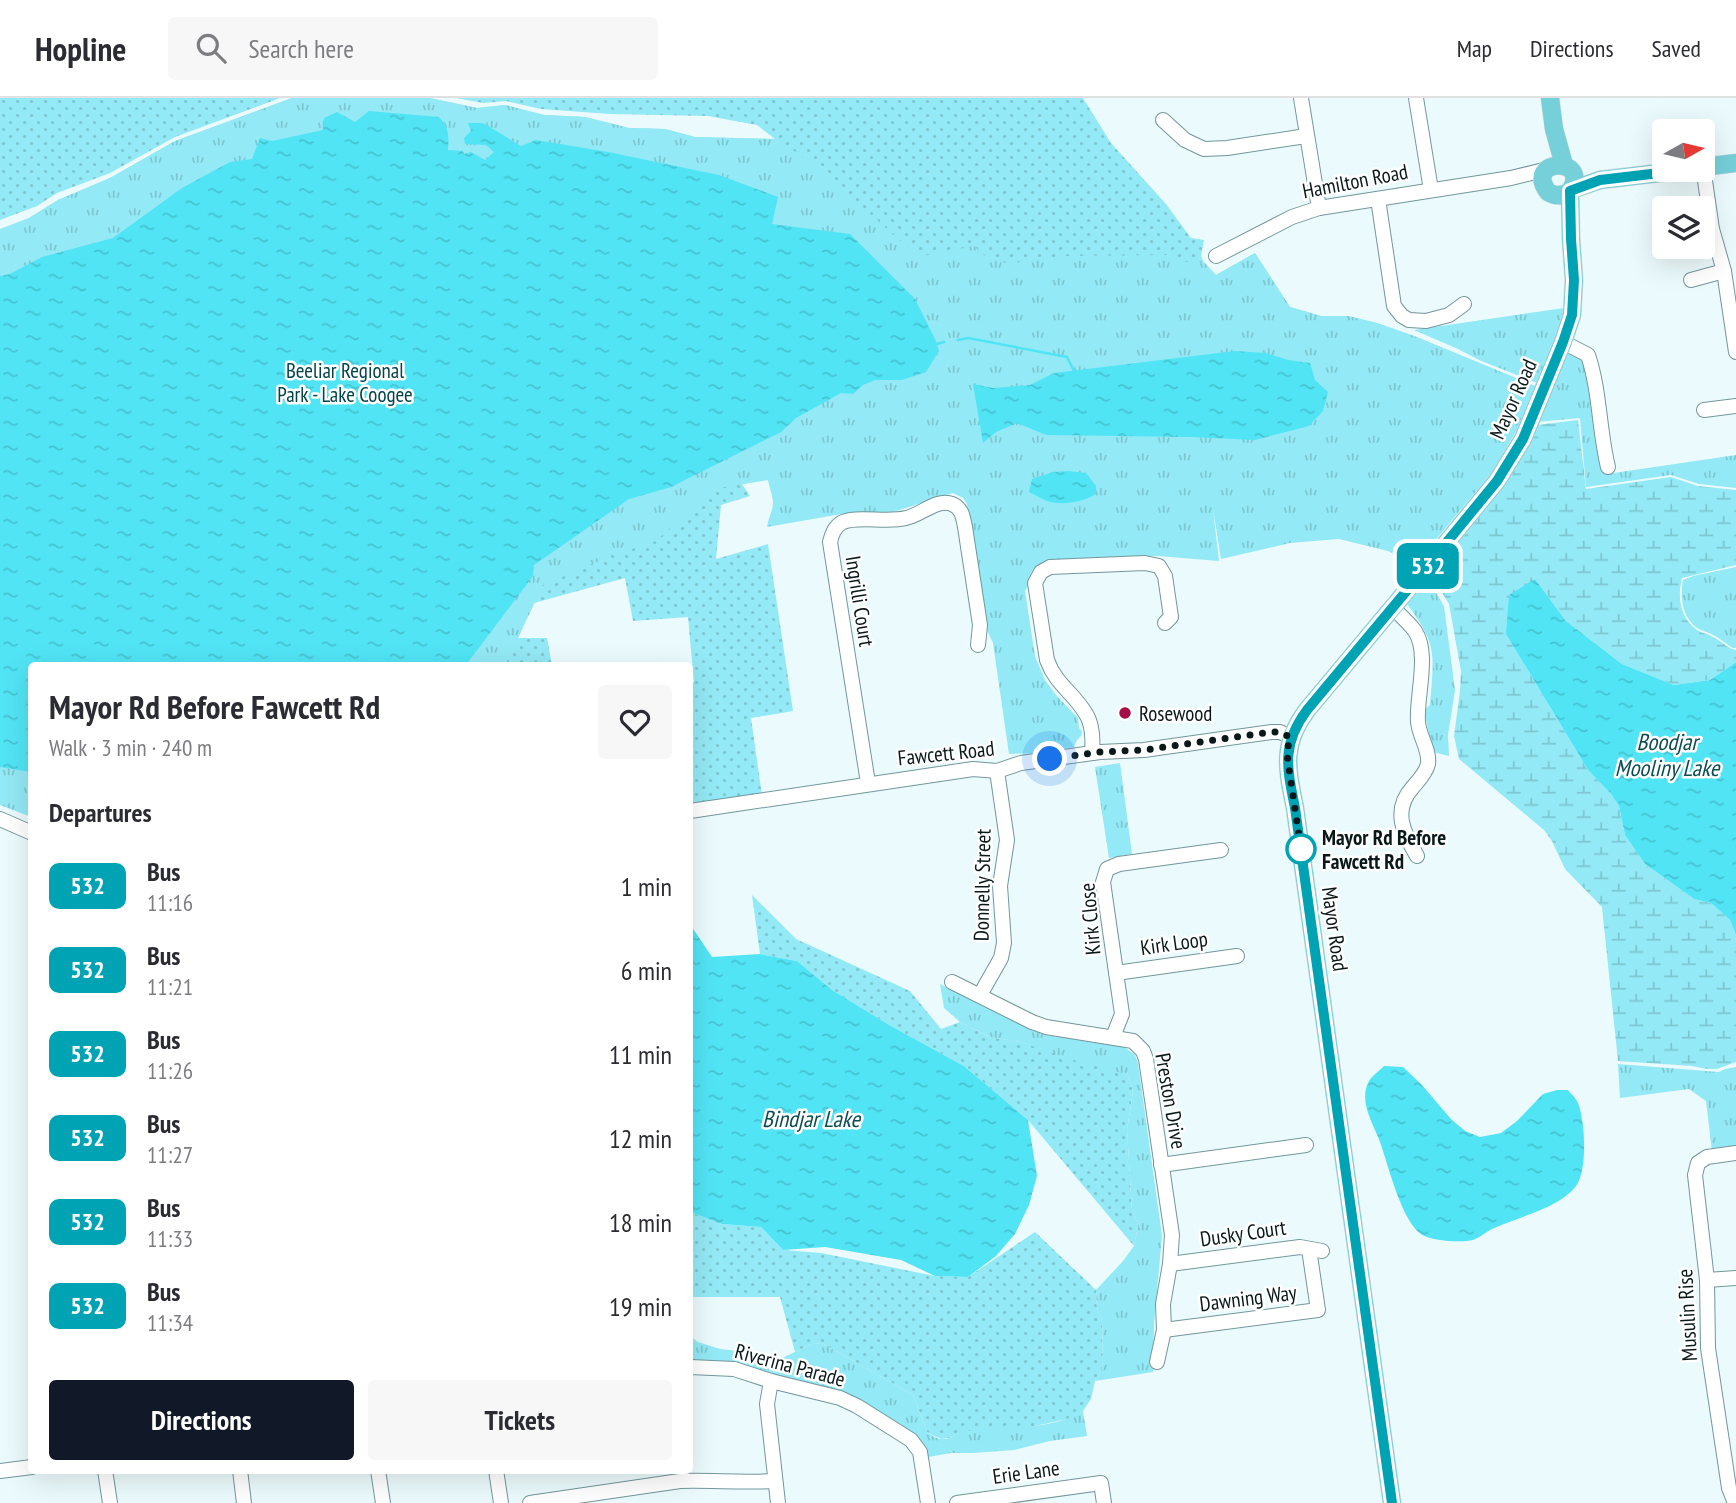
<!DOCTYPE html>
<html lang="en">
<head>
<meta charset="utf-8">
<style>
	:root { --surface:#fff; --page:#f7f7f7; --text:#2b2b33; --muted:#7c7c81; --line:#e1e1e2; --accent:#111827 }
	body { margin:0; font-family:"PT Sans Narrow",sans-serif; background:var(--page); color:var(--text); height:100vh; display:flex; flex-direction:column; font-size:26px; white-space:nowrap }
	* { box-sizing:border-box; margin:0 }
	p { font-size:23px; color:var(--muted) }
	.icon { flex:none; width:38px; height:38px; fill:none; stroke:currentColor; stroke-width:2; stroke-linecap:round; stroke-linejoin:round }
	.map { position:relative; flex:1; overflow:hidden }
	.details { position:absolute; left:28px; top:564px; width:665px; height:812px; display:flex; flex-direction:column; background:var(--surface); border-radius:7px; box-shadow:0 7px 28px #0002 }
	.details>* { flex:none }
	.badge { padding:0 14px; border-radius:10px; font-size:24px; line-height:46px }
	.needle { width:46px; rotate:82deg }
	.tools { position:absolute; left:1652px; top:21px; display:grid; gap:14px }
	.tools a { display:grid; place-items:center; width:63px; height:63px; border-radius:7px; background:var(--surface); box-shadow:0 7px 28px #0002; font-size:35px }
	.you { position:absolute; width:35px; height:35px; margin:-18px; border:5px solid #fff; border-radius:50%; background:#1a73e8; box-shadow:0 0 0 10px #1a73e833 }
	.map>.badge { position:absolute; translate:-50% -50%; box-shadow:0 0 0 4px #fff }
	h2 { padding:0 21px; font-size:26px; line-height:63px }
	.round { display:grid; place-items:center; flex:none; width:74px; height:74px; border-radius:7px; background:var(--page) }
	.headline { display:flex; align-items:center; justify-content:space-between; height:119px; padding:0 21px }
	h1 { font-size:33px; font-weight:600; line-height:52px }
	.primary-button { display:flex; gap:14px; margin-top:auto; padding:14px 21px }
	.primary-button a { flex:1; height:80px; border-radius:7px; background:var(--accent); color:#fff; font-size:28px; font-weight:600; line-height:80px; text-align:center }
	.primary-button a+a { background:var(--page); color:var(--text) }
	ul { padding:0; list-style:none }
	li { display:flex; align-items:center; gap:21px; height:84px; padding:0 21px }
	li div { flex:1 }
	li b { display:block; font-size:26px }
	li em { font-style:normal }
	li .badge { min-width:77px; font-weight:700; text-align:center }
	header { display:flex; align-items:center; gap:42px; box-sizing:border-box; height:98px; padding:0 35px; background:var(--surface); border-bottom:2px solid var(--line) }
	header strong { font-size:33px }
	nav { display:flex; gap:38px; margin-inline-start:auto; font-size:24px }
	.search { width:490px; height:63px; background:var(--page); display:flex; align-items:center; gap:18px; box-sizing:border-box; padding:0 24px; border-radius:7px; color:var(--muted); font-size:26px }
	.map>svg:first-child { display:block }
	.grass { fill:url(#grass-dots) }
	.wetland { fill:url(#wetland-marsh) }
	.park { fill:url(#park-tufts) }
	.water { fill:url(#water-ripples) }
	.lines { fill:none; stroke-linecap:round; stroke-linejoin:round }
	.stream { stroke:#51e4f5; stroke-width:2.5 }
	.minor-casing { stroke:#73979c; stroke-width:16 }
	.major-casing { stroke:#d3d5d6; stroke-width:19 }
	.minor { stroke:#fff; stroke-width:14 }
	.major { stroke:#76d0d9; stroke-width:18 }
	.line-casing { stroke:#fff; stroke-width:16 }
	.line { stroke:#00a3b4; stroke-width:10 }
	.walk { stroke:#0a181a; stroke-width:7; stroke-dasharray:0 12.6 }
	.poi-dot { fill:#a40d46; stroke:#fff; stroke-width:2.5 }
	.stop-dot { fill:#fff; stroke:#00a3b4; stroke-width:3.5 }
	.labels { text-anchor:middle; dominant-baseline:central; stroke-width:5; stroke-linejoin:round; paint-order:stroke }
	.street-label { font-size:21px; fill:#0a181a; stroke:#fff }
	.park-label { font-size:21px; fill:#00454c; stroke:#fff }
	.poi-label { font-size:21px; fill:#0a181a; stroke:#fff; text-anchor:start }
	.stop-label { font-size:21px; font-weight:bold; fill:#0a181a; stroke:#fff; text-anchor:start }
	.water-label { font-size:23px; font-style:italic; fill:#0c4d54; stroke:#fff }
</style>
</head>
<body>
<header>
<strong>Hopline</strong>
<div class="search"><svg class="icon" aria-label="search" viewBox="0 0 24 24"><circle cx="10" cy="10" r="6"/><path d="M15 15l6 6"/></svg>Search here</div>
<nav><a>Map</a><a>Directions</a><a>Saved</a></nav>
</header>
<div class="map">
<svg width="1736" height="1405" viewBox="0 0 1736 1405">
	<defs>
		<pattern id="grass-dots" width="8" height="8" patternUnits="userSpaceOnUse" patternTransform="scale(1.75)"><rect width="8" height="8" fill="#93e9f5"/><path d="M2 2h.1M6 6h.1" fill="none" stroke="#7dc7d1" stroke-width="1.8" stroke-linecap="round"/></pattern>
		<pattern id="wetland-marsh" width="20" height="14" patternUnits="userSpaceOnUse" patternTransform="scale(1.75)"><rect width="20" height="14" fill="#93e9f5"/><path d="M1 5h8M5 5V1M11 12h8M15 12V8" fill="none" stroke="#7dc7d1"/></pattern>
		<pattern id="park-tufts" width="24" height="20" patternUnits="userSpaceOnUse" patternTransform="scale(1.75)"><rect width="24" height="20" fill="#93e9f5"/><path d="M3 7l-1-3M5 7V3M7 7l1-3M15 17l-1-3M17 17v-4M19 17l1-3" fill="none" stroke="#7dc7d1"/></pattern>
		<pattern id="water-ripples" width="26" height="14" patternUnits="userSpaceOnUse" patternTransform="scale(1.75)"><rect width="26" height="14" fill="#51e4f5"/><path d="M2 4q2-2 4 0t4 0M15 11q2-2 4 0t4 0" fill="none" stroke="#45c3d1"/></pattern>
	</defs>
	<rect width="100%" height="100%" fill="#ebfafc"/>
	<g class="grass">
		<path d="M0,0H280L175,39L110,75L57,95L37,108L0,122Z"/>
		<path d="M292,0H430L477,10L505,7L544,17L585,19L629,30L665,31L695,39L775,41L757,27L708,18L610,16L541,11L506,3L483,5L456,0H1083L1111,45L1166,106L1191,140L1204,142L1201,158L1208,174L1216,177L1255,155L1290,209L1321,218H1348L1377,225L1414,238L1535,288L1516,333L1436,348L919,159L199,57L0,131L29,120L58,102L110,80L175,43Z"/>
		<path d="M769,382L742,386L750,398L721,407L716,461L768,446L793,613L751,620L762,697L690,707V585L694,584L688,519L633,523L625,480L534,505L518,540H547L552,567H466L533,478L629,401Z"/>
		<path d="M752,797L796,841L910,893L941,931L960,924L989,939L1021,944L1128,977L1133,993L1127,1032L1132,1112L1138,1128L1134,1148L1028,1022L964,968L891,928L832,892L797,863L760,856Z"/>
		<path d="M690,1114L722,1126L761,1129L783,1152L821,1155L935,1178L968,1179L1035,1134L1096,1192L1097,1210L1102,1223L1103,1268L1095,1283L1091,1301L1083,1313L1072,1320L1025,1330L960,1336L954,1339L942,1341L934,1338L927,1334L913,1297L822,1245L812,1246L795,1254L780,1199H690Z"/>
	</g>
	<path class="wetland" d="M1578,322L1586,391L1671,379L1698,388L1736,392V467L1682,480C1677,500 1680,520 1697,532C1702,535 1708,536 1713,539C1720,542 1725,548 1732,551L1736,552V564L1710,582L1674,587L1622,566L1566,523L1535,481L1506,536L1588,672L1611,696L1619,708L1625,737L1645,766L1694,801L1711,805L1730,822L1736,837V964L1717,971H1707L1692,968L1618,963L1602,809L1565,771L1552,743L1544,732L1459,661L1454,638L1460,593L1461,573L1449,506L1431,476C1470,429 1515,384 1537,327Z"/>
	<g class="park">
		<path d="M292,0H429L477,10L505,7L544,17L585,19L629,30L665,31L695,39L777,41L823,73L918,159L974,148C979,152 985,159 992,162C1006,168 1044,162 1059,158L1169,157L1186,164H1204L1216,177L1255,155L1290,209L1321,218H1348L1377,225L1414,238L1535,288L1516,333L1494,372L1433,445L1424,450L1413,467L1388,453L1339,441L1290,445L1221,461L1213,411L1219,463L1158,458L1111,459L1043,464C1024,474 1034,481 1025,493L1035,558L1045,582L1056,597L1078,620L1079,630L1082,633L1081,638L1077,642L1074,649L1032,655L1009,656L993,545L986,530L967,406L963,400L953,395L893,414L847,415L767,429C768,420 773,413 773,405C773,397 769,389 768,382L718,390L654,444L615,456L543,487L505,567H32L31,719L0,707V131L29,120L58,102L110,80L175,43Z"/>
		<path d="M1564,210L1561,225L1537,285L1479,262L1458,251L1414,232Z"/>
		<path d="M1568,253L1587,262L1599,350L1607,376L1736,357V390L1699,386L1671,377L1586,389L1580,320L1537,324Z"/>
		<path d="M1736,469V550H1733C1726,546 1720,540 1713,537C1708,534 1702,533 1697,530C1682,518 1680,500 1683,482L1693,478Z"/>
		<path d="M1426,481L1429,483L1444,508L1455,592L1448,637L1449,658L1433,654L1424,612L1430,607C1434,558 1438,547 1407,506Z"/>
		<path d="M1120,665L1132,756L1109,760L1095,669Z"/>
		<path d="M940,886L1029,931L1045,937L1122,947L1135,957L1138,965L1162,1138L1154,1226L1153,1274L1095,1283L1103,1268L1102,1223L1097,1210L1096,1192L1123,1163L1134,1148L1138,1128L1132,1112L1127,1032L1133,993L1128,977L1070,961L1021,944L989,939L960,924L944,910Z"/>
		<path d="M1618,966L1719,974L1725,971L1736,969V1049L1712,1053L1706,1003L1689,991L1620,1000Z"/>
		<path d="M690,1238L698,1244L720,1251L746,1254L764,1259L782,1260L812,1246L822,1245L913,1297L927,1334C931,1337 936,1341 942,1341C952,1342 958,1335 967,1333C1005,1327 1049,1334 1083,1313L1087,1338L1050,1343L1014,1352L973,1355H951L928,1359C924,1347 922,1341 910,1335L855,1301L690,1265Z"/>
	</g>
	<g class="water">
		<path d="M369,13L439,19C449,29 449,38 448,52L463,53L464,56L471,54L485,62L494,54L486,47L465,46L464,40L471,33L468,25H483L521,48L536,42L608,54L719,77L778,99L772,126L850,136L915,201L936,243L939,253L926,274L902,282H875L863,287L853,296L841,295L796,320L781,334L671,389L629,401L534,467L533,478L466,567H32L31,674L0,669V178L10,176L42,159L113,140L182,90L230,64L252,61L260,40L272,43L323,32L324,20L337,14L355,24Z"/>
		<path d="M1235,253L1266,255L1288,262L1310,265L1315,282L1328,294L1323,313L1309,328L1255,342L1191,339L1046,337L1017,325L996,334L983,345L973,286L993,290L1030,287L1054,275Z"/>
		<path d="M1068,373L1086,375L1096,388V396C1084,404 1064,407 1050,404C1043,402 1036,397 1029,394L1032,381L1053,374Z"/>
		<path d="M1535,481L1566,523L1622,566L1674,587L1710,582L1736,564V837L1730,822L1711,805L1694,801L1645,766L1625,737L1619,708L1611,696L1588,672L1506,536L1509,497Z"/>
		<path d="M690,826L712,859L760,856L797,863L832,892L891,928L964,968L1028,1022L1037,1078L1029,1107L1015,1136L996,1158L968,1179L935,1178L901,1162L825,1149L783,1152L761,1129L722,1126L690,1114Z"/>
		<path d="M1384,968L1403,969L1421,986L1451,1021L1465,1033L1480,1039L1501,1035L1517,1023L1543,996L1557,992H1568C1571,996 1576,1000 1578,1005C1585,1022 1588,1072 1576,1088C1560,1110 1517,1119 1492,1131C1486,1134 1479,1140 1473,1142C1461,1145 1430,1143 1421,1136C1401,1122 1388,1066 1380,1044C1373,1025 1358,1003 1369,983C1372,978 1379,973 1384,968Z"/>
	</g>
	<g class="lines">
		<g class="stream">
			<path d="M958,242L968,240L1067,259L1074,273"/>
			<path d="M937,246L944,244"/>
		</g>
		<g class="minor-casing">
			<g id="minor">
				<path d="M1301,0L1319,110"/>
				<path d="M1416,0L1431,92"/>
				<path d="M1163,22L1185,42L1204,51L1227,50L1306,38"/>
				<path d="M1703,69L1712,131L1724,173L1736,254"/>
				<path d="M1378,101L1394,208L1402,218L1409,222L1426,223L1449,217L1464,206"/>
				<path d="M1216,158L1292,119L1319,110L1511,80L1548,71"/>
				<path d="M1691,182L1724,173"/>
				<path d="M1563,244L1588,257C1600,293 1599,332 1608,369"/>
				<path d="M1704,312L1736,308"/>
				<path d="M1393,510C1400,517 1409,525 1415,533C1430,556 1416,598 1418,624C1419,638 1430,652 1428,666C1426,675 1418,683 1413,689C1392,712 1403,734 1417,758"/>
				<path d="M1092,655C1093,642 1093,627 1086,616C1074,595 1056,587 1047,562L1035,485L1041,474L1050,469L1145,465L1159,468L1165,478L1171,519L1165,525"/>
				<path d="M868,685L830,444C832,436 834,430 841,425C854,417 888,425 906,420C921,417 937,400 952,406C962,410 963,419 965,429L980,527L978,547"/>
				<path d="M690,713L953,674L973,671L997,673L1021,665L1100,654L1144,652L1272,634H1280L1291,639"/>
				<path d="M0,721L32,735"/>
				<path d="M1116,875L1237,858"/>
				<path d="M952,884L1032,924L1046,929L1133,943L1143,953L1146,961L1172,1137L1170,1166L1163,1206L1164,1232L1157,1264"/>
				<path d="M980,897L1001,860L1004,845L1000,788L1007,742L997,673"/>
				<path d="M1113,939L1122,916L1103,784L1107,771L1119,766L1221,752"/>
				<path d="M1161,1067L1306,1047"/>
				<path d="M1170,1166L1300,1149L1322,1153"/>
				<path d="M1707,1182L1736,1180"/>
				<path d="M1164,1232L1318,1212L1309,1151"/>
				<path d="M690,1269L734,1271L771,1283L840,1300L857,1308L911,1342L920,1354L928,1405"/>
				<path d="M771,1283L767,1306L778,1405"/>
				<path d="M105,1372L110,1405"/>
				<path d="M240,1372L244,1405"/>
				<path d="M378,1372L383,1405"/>
				<path d="M496,1372L501,1405"/>
				<path d="M0,1373L32,1369"/>
				<path d="M530,1405L680,1383C711,1382 743,1385 775,1383"/>
				<path d="M957,1405L1101,1385L1104,1405"/>
				<path d="M1735,1405L1729,1390L1708,1250L1707,1182L1695,1077L1698,1065L1707,1059L1736,1055"/>
			</g>
		</g>
		<g class="major-casing">
			<g id="major">
				<path d="M1550,0L1554,31L1564,67"/>
				<path d="M1703,69L1736,65"/>
				<path d="M1571,92L1600,82L1685,72"/>
				<path d="M1392,1405L1295,710C1287,670 1281,647 1307,612L1424,472L1497,383L1523,341L1563,244L1572,217L1574,182L1571,141L1570,93C1592,58 1523,60 1548,94C1556,99 1563,98 1570,93"/>
			</g>
		</g>
		<use href="#minor" class="minor"/>
		<use href="#major" class="major"/>
	</g>
	<g class="lines">
		<g class="line-casing">
			<path id="line" d="M1392,1405L1295,710C1287,670 1281,647 1307,612L1424,472L1497,383L1523,341L1563,244L1572,217L1574,182L1571,141L1570,93L1600,82L1685,72"/>
		</g>
		<use href="#line" class="line"/>
		<path class="walk" d="M1050,661L1100,654L1144,652L1272,634H1280L1290,639L1287,654L1288,664L1301,751"/>
	</g>
	<circle class="poi-dot" cx="1125" cy="615" r="7"/>
	<circle class="stop-dot" cx="1301" cy="751" r="14"/>
	<g class="labels">
		<g class="street-label">
			<text transform="translate(1355 83) rotate(-11)">Hamilton Road</text>
			<text transform="translate(1513 301) rotate(-66)">Mayor Road</text>
			<text transform="translate(860 503) rotate(81)">Ingrilli Court</text>
			<text transform="translate(946 655) rotate(-6)">Fawcett Road</text>
			<text transform="translate(982 787) rotate(-89)">Donnelly Street</text>
			<text transform="translate(1090 821) rotate(-95)">Kirk Close</text>
			<text transform="translate(1335 831) rotate(82)">Mayor Road</text>
			<text transform="translate(1174 845) rotate(-8)">Kirk Loop</text>
			<text transform="translate(1171 1003) rotate(80)">Preston Drive</text>
			<text transform="translate(1243 1135) rotate(-8)">Dusky Court</text>
			<text transform="translate(1248 1200) rotate(-7)">Dawning Way</text>
			<text transform="translate(1687 1217) rotate(-93)">Musulin Rise</text>
			<text transform="translate(790 1267) rotate(15)">Riverina Parade</text>
			<text transform="translate(1026 1374) rotate(-8)">Erie Lane</text>
		</g>
		<g class="park-label">
			<text x="345" y="272">Beeliar Regional<tspan x="345" dy="24">Park - Lake Coogee</tspan></text>
		</g>
		<g class="poi-label">
			<text x="1139" y="615">Rosewood</text>
		</g>
		<g class="stop-label">
			<text x="1322" y="739">Mayor Rd Before<tspan x="1322" dy="24">Fawcett Rd</tspan></text>
		</g>
		<g class="water-label">
			<text x="1667" y="643">Boodjar<tspan x="1667" dy="26">Mooliny Lake</tspan></text>
			<text x="811" y="1020">Bindjar Lake</text>
		</g>
	</g>
</svg>
<div class="tools">
<a><svg class="needle" viewBox="-14 -14 28 28"><path d="M0-13l5 13h-10z" fill="#e53935"/><path d="M0 13l5-13h-10z" fill="#7c7c81"/></svg></a>
<a><svg class="icon" aria-label="layers" viewBox="0 0 24 24"><path d="M12 4l9 5-9 5-9-5zM3 14l9 5 9-5"/></svg></a>
</div>
<div class="you" style="left:1050px;top:661px"></div>
<b class="badge" style="left:1428px;top:468px;background:#00a3b4;color:#fff">532</b>
<section class="details">
<div class="headline"><div><h1>Mayor Rd Before Fawcett Rd</h1><p>Walk · 3 min · 240 m</p></div><a class="round"><svg class="icon" aria-label="heart" viewBox="0 0 24 24"><path d="M12 20l-8-8c-3-5 5-10 8-4 3-6 11-1 8 4z"/></svg></a></div>
<h2>Departures</h2>
<ul>
<li><span class="badge" style="background:#00a3b4;color:#fff">532</span><div><b>Bus</b><p>11:16</p></div><em>1 min</em></li>
<li><span class="badge" style="background:#00a3b4;color:#fff">532</span><div><b>Bus</b><p>11:21</p></div><em>6 min</em></li>
<li><span class="badge" style="background:#00a3b4;color:#fff">532</span><div><b>Bus</b><p>11:26</p></div><em>11 min</em></li>
<li><span class="badge" style="background:#00a3b4;color:#fff">532</span><div><b>Bus</b><p>11:27</p></div><em>12 min</em></li>
<li><span class="badge" style="background:#00a3b4;color:#fff">532</span><div><b>Bus</b><p>11:33</p></div><em>18 min</em></li>
<li><span class="badge" style="background:#00a3b4;color:#fff">532</span><div><b>Bus</b><p>11:34</p></div><em>19 min</em></li>
</ul>
<div class="primary-button"><a>Directions</a><a>Tickets</a></div>
</section>
</div>
</body>
</html>
